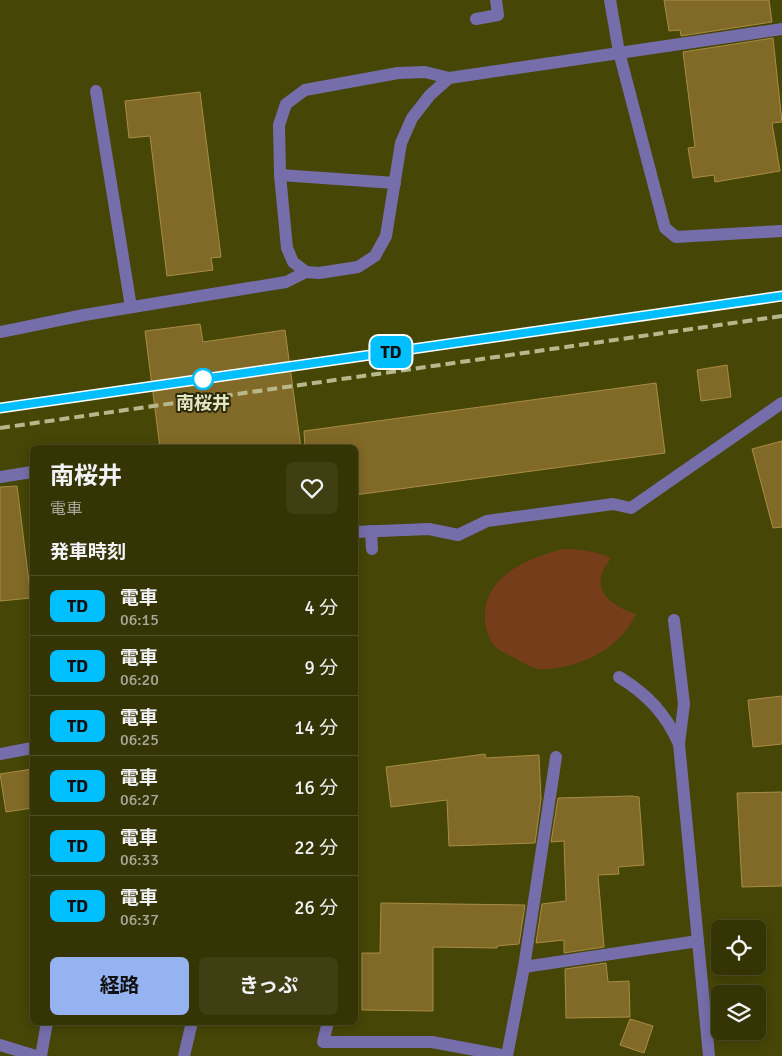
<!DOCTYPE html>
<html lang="ja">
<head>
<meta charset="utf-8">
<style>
	:root { --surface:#343405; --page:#3f3f13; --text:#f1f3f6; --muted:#a9aa9a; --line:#4e4f27; --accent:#95b2f1 }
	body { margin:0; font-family:Signika,"Noto Sans JP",sans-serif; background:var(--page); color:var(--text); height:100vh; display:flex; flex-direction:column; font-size:19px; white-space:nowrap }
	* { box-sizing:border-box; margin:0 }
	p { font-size:16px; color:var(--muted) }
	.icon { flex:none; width:28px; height:28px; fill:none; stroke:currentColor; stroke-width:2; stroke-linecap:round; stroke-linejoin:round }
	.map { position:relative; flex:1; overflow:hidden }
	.details { position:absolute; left:30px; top:445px; width:328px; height:580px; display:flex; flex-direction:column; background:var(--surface); border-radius:8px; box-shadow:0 2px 12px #0003,0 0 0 1px var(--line) }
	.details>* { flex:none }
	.badge { padding:0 10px; border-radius:8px; font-size:18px; line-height:32px }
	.controls { position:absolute; left:711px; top:920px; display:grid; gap:10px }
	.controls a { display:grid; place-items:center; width:55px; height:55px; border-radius:8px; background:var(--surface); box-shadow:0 2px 12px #0003,0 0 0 1px var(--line); font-size:25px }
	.map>.badge { position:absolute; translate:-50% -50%; box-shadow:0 0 0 2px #fff }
	h2 { padding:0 20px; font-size:19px; line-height:45px }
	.round { display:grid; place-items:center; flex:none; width:52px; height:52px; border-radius:8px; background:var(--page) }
	.head { display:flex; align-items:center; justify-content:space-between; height:85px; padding:0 20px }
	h1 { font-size:24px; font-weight:700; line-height:38px }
	.button { display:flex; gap:10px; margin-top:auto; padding:10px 20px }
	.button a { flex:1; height:58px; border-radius:8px; background:var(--accent); color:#111; font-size:20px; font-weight:700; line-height:58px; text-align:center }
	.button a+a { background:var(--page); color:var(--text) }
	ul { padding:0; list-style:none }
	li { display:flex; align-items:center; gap:15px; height:60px; padding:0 20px; border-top:1px solid var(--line) }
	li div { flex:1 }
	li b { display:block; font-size:19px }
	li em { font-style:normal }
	li .badge { min-width:55px; font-weight:700; text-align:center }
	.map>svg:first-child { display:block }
	.green { fill:#763d1a }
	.building { fill:#816927; stroke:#a98d44 }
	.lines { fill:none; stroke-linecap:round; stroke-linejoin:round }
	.minor { stroke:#766eab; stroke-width:12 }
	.rail { stroke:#b6b88b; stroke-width:4; stroke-dasharray:10 5; stroke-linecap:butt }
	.line-casing { stroke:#fff; stroke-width:11 }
	.line { stroke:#00bfff; stroke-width:8 }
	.stop-dot { fill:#fff; stroke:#00bfff; stroke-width:2.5 }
	.labels { text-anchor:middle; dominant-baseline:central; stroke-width:4; stroke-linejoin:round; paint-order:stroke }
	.stop-label { font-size:18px; font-weight:bold; fill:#e5e7c2; stroke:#2b2b0b }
</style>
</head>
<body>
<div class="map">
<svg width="782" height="1056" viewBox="0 0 782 1056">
	<rect width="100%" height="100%" fill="#464607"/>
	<path class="green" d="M563,549C580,549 595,551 611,558C588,587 606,604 636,614C622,643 594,661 562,667C553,669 540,671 532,667C526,665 521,661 515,658C510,655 503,653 498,649C490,643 485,629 485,619C483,576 528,558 563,549Z"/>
	<g class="building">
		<path d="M664,0H769L772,22L681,36L680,30L669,31Z"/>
		<path d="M773,38L782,122L772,123L780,171L715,182L714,175L693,178L688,148L695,147L683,52Z"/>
		<path d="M200,92L221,257L211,258L213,270L167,276L150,136L129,138L125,101Z"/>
		<path d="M200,324L203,342L285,330L301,448H160L145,331Z"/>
		<path d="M727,365L731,397L701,401L697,370Z"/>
		<path d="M656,383L665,453L355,495V448H305L304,431Z"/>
		<path d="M782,441V527L773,528L752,449Z"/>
		<path d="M17,486L31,598L0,601V487Z"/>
		<path d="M782,696V744L753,747L748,700Z"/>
		<path d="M485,754L486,758L539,755L541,799L535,843L449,846L447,800L391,807L386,767Z"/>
		<path d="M32,769V808L6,812L0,774Z"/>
		<path d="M782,792V886L742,887L737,793Z"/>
		<path d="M632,796L639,797L644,865L618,867L619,874L598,875L604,947L564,953V940L536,943L542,904L566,901L564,841L551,842L558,798Z"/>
		<path d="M381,903L524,905H525L519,944L497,946V948L433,947V1011L362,1010V953H380Z"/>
		<path d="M606,963L608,982L629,981L630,1017L566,1018L565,969Z"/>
		<path d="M630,1019L653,1026L644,1053L620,1045Z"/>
	</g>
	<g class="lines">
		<g class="minor">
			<path d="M610,0L619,52L665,228L676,237L782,231"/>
			<path d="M476,19L498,15L496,0"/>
			<path d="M96,91L131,307"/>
			<path d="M280,175L395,183"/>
			<path d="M306,272L293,262L287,248L280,175L279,125L286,104L305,90L398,73L425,72L449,78L782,29"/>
			<path d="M0,332L84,315L286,282L306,272L319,273L358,267L375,256L386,236L401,143L412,118L430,95L449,78"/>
			<path d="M0,477L32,472"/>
			<path d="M371,531L372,549"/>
			<path d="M355,532L429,529L458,535L487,521L613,504L631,508L782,403"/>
			<path d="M674,620L684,704L679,744L709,1056"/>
			<path d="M619,677C647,694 666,714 679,744"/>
			<path d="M0,754L32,748"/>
			<path d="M524,967L698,941"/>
			<path d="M328,1022L323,1042H432L507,1056"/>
			<path d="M0,1045L36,1056"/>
			<path d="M41,1056L47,1022"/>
			<path d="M184,1056L192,1022"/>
			<path d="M507,1056L524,967L556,757"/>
		</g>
		<g class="rail">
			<path d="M0,408L782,296"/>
			<path d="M0,428L782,316"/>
		</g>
	</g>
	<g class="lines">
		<g class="line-casing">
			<path id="line" d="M0,408L782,296"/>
		</g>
		<use href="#line" class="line"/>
	</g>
	<circle class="stop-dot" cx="203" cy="379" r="10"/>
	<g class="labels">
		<g class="stop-label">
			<text x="203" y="403">南桜井</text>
		</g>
	</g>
</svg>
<div class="controls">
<a><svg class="icon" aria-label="locate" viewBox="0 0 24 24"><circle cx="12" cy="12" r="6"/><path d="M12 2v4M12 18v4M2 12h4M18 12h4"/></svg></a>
<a><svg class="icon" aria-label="layers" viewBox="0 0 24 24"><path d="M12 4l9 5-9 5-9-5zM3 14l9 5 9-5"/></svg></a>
</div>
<b class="badge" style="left:391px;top:352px;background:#00bfff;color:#111">TD</b>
<section class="details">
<div class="head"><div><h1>南桜井</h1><p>電車</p></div><a class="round"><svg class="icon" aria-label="heart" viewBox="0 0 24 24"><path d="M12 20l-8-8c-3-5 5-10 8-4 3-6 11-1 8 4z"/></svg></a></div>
<h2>発車時刻</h2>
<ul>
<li><span class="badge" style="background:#00bfff;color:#111">TD</span><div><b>電車</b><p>06:15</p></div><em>4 分</em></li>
<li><span class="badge" style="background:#00bfff;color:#111">TD</span><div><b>電車</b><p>06:20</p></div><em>9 分</em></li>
<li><span class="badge" style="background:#00bfff;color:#111">TD</span><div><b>電車</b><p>06:25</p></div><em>14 分</em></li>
<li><span class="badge" style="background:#00bfff;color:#111">TD</span><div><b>電車</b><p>06:27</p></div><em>16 分</em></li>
<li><span class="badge" style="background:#00bfff;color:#111">TD</span><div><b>電車</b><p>06:33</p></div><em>22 分</em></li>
<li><span class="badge" style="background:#00bfff;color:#111">TD</span><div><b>電車</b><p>06:37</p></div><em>26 分</em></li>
</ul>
<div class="button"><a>経路</a><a>きっぷ</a></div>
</section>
</div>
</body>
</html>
